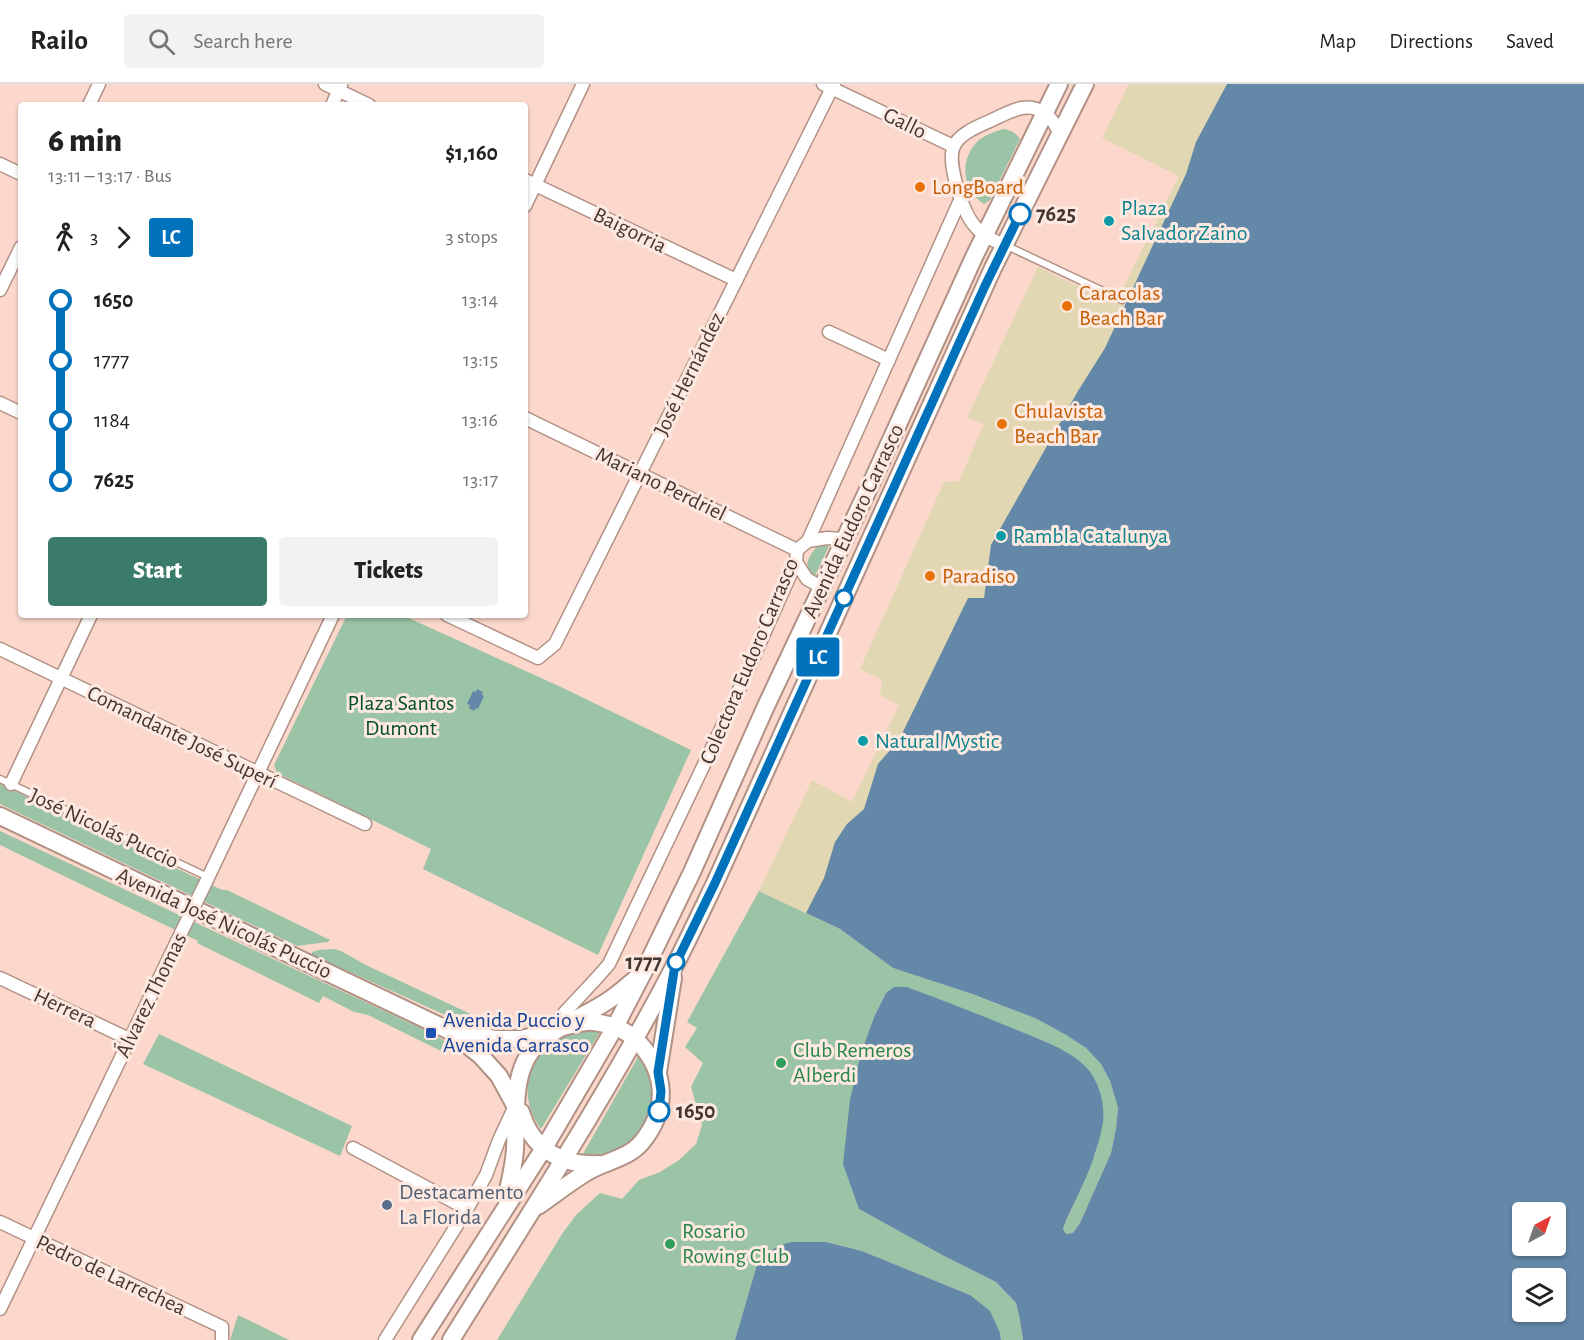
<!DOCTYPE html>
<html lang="en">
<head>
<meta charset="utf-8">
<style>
	:root { --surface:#fff; --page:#f2f2f2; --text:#222; --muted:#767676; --line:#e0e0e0; --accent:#3b7b6a }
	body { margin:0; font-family:"Alegreya Sans",sans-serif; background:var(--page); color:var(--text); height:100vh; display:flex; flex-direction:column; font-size:22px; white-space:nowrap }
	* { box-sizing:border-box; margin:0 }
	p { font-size:20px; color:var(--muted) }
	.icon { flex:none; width:33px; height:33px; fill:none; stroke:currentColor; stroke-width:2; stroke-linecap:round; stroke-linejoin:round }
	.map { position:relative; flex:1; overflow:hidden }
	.sheet { position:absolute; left:18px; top:18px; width:510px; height:516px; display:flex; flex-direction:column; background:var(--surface); border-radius:6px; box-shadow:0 2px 4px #0004 }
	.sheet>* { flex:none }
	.badge { padding:0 12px; border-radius:4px; font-size:21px; line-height:39px }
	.needle { width:39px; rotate:40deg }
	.controls { position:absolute; left:1512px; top:1118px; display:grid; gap:12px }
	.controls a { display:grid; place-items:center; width:54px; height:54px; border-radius:6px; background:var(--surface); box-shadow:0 2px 4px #0004; font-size:30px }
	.map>.badge { position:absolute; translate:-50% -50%; box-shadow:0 0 0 3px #fff }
	.legs { display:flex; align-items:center; gap:9px; height:66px; padding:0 30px; font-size:20px }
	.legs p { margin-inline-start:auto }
	.overview { display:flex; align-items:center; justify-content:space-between; height:102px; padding:0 30px }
	h1 { font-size:33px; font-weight:800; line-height:45px }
	.button { display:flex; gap:12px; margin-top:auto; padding:12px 30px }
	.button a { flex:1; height:69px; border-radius:6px; background:var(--accent); color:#fff; font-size:24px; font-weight:800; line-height:69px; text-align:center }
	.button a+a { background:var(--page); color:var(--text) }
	ul { padding:0 30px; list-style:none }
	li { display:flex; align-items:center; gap:21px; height:60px; font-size:22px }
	li i { display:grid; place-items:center; width:9px; height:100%; margin:0 8px; background:currentColor }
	li i::after { content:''; width:15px; height:15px; margin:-8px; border:4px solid; border-radius:50%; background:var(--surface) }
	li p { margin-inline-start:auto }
	li:first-child i { background:linear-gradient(#0000 50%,currentColor 0) }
	li:last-child i { background:linear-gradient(currentColor 50%,#0000 0) }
	header { display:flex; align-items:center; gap:36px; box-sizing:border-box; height:84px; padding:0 30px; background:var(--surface); border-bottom:2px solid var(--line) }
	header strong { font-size:28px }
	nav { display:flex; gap:33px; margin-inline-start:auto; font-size:21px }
	.search { width:420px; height:54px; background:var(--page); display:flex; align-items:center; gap:15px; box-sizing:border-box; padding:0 21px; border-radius:6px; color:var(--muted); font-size:22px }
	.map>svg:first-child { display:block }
	.green { fill:#9bc4a6 }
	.sand { fill:#e1d7b2 }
	.water { fill:#6488a8; fill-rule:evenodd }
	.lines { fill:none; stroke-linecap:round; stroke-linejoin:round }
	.lane-casing { stroke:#b29185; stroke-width:9 }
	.street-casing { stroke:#b29185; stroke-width:15 }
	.secondary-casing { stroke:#b29185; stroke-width:20 }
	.lane { stroke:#fff; stroke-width:6 }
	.street { stroke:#fff; stroke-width:12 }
	.secondary { stroke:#fff; stroke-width:16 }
	.street-bridge-casing { stroke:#b29185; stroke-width:15; stroke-linecap:butt }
	.street-bridge { stroke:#fff; stroke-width:12 }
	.line-1-casing { stroke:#fff; stroke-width:14 }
	.line-1 { stroke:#0072bc; stroke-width:9 }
	.food-dot { fill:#e8710a; stroke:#fee9e1; stroke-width:2 }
	.stop-1-dot { fill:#fff; stroke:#0072bc; stroke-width:3 }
	.culture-dot { fill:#0f9aa8; stroke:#fee9e1; stroke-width:2 }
	.transit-dot { fill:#1a4fb4; stroke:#fee9e1; stroke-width:2 }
	.leisure-dot { fill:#2e9e5b; stroke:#fee9e1; stroke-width:2 }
	.service-dot { fill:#5c6f8a; stroke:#fee9e1; stroke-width:2 }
	.labels { text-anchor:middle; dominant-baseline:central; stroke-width:6; stroke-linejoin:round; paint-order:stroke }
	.street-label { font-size:22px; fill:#443732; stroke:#fee9e1 }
	.food-label { font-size:22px; fill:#c56008; stroke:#fee9e1; text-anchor:start }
	.culture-label { font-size:22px; fill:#0d838f; stroke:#fee9e1; text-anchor:start }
	.stop-label { font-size:22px; font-weight:bold; fill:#443732; stroke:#fee9e1; text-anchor:start }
	.park-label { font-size:22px; fill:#014e27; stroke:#fee9e1 }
	.transit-label { font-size:22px; fill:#164399; stroke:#fee9e1; text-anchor:start }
	.leisure-label { font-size:22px; fill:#27864d; stroke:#fee9e1; text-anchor:start }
	.service-label { font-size:22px; fill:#4e5e75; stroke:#fee9e1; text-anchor:start }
</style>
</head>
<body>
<header>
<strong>Railo</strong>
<div class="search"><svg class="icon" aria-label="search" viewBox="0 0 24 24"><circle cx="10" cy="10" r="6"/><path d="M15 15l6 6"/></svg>Search here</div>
<nav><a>Map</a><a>Directions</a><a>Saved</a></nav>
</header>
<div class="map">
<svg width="1584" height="1256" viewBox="0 0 1584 1256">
	<rect width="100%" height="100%" fill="#fbd8cb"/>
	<g class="green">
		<path d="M1003,45C1011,46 1015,48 1020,55L990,116L984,120C962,106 959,77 977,58C984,51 994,48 1003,45Z"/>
		<path d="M821,460L829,462L815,492L809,486L807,479C810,471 814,464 821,460Z"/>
		<path d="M347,531H402L561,603L691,666L598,871L423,785L431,765L277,689L274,681Z"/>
		<path d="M0,700L222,806H227L330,856L328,858L297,862L0,720Z"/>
		<path d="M0,747L427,947V950L433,952L434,950L452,962L448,966L441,967L368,931L354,928L323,912L319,919L197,859L198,857L0,761Z"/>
		<path d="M759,807L840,845L893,884L975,911L1037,935L1066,951L1086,964L1101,980L1110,997L1118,1024L1116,1044L1111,1069L1080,1139L1073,1149L1066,1150L1063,1145L1096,1068L1103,1036L1069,970L1044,957L907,903L886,909L874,933L861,969L859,1125L944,1172L996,1198L1016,1219L1019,1231L1023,1256H1001L1000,1249L970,1211L862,1167L826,1158L758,1177L735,1256H497L562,1150L576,1131L600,1109L622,1115L639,1096L660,1088L679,1076L696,1060L702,1041L691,1003L703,979L685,963L697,944L687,938Z"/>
		<path d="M334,865L341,867L368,882L490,939L500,946C483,945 469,941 454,935L312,871V868L318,866Z"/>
		<path d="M580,946L600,948L541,1045C521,1018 523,981 550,960C554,958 558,954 562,952C567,949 575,948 580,946Z"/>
		<path d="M159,950L352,1042L340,1072L143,980Z"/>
		<path d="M639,971L647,982L653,1000V1026L637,1054L621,1065L602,1070H583Z"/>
		<path d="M238,1231L289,1256H230Z"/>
	</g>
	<path class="sand" d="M1129,0H1311L893,884L840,845L759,807L812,696L852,718L899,621L880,611L882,596L860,585L944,398L959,397L984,340L967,334L1038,183L1115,220L1179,92L1102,54Z"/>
	<g class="water">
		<path d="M1227,0H1584V1256H1023L1019,1231L1016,1219L996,1198L944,1172L859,1125L843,1080L850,1016L861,969L874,933L886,909L894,903H907C944,917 981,931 1017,946C1039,955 1070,966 1086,983C1099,997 1105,1019 1103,1038C1099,1063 1089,1088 1078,1111C1073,1122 1067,1133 1063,1145L1066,1150L1073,1149L1080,1139L1111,1069L1116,1044L1118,1024L1110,997L1101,980L1086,964L1066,951L1037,935L975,911L893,884L840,845L806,829L824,794L835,758L847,740L864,725L878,680L899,656L968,514H984L991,461L1078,307L1105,264L1186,90L1196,58ZM1522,1128H1556V1161H1522ZM1522,1194H1556V1227H1522Z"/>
		<path d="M477,605L483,608L482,611L484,612L478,625L476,624L474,627L469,624L470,621L467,620L473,607L476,608Z"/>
		<path d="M791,1158H826L862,1167L970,1211L990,1227L1000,1249L1001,1256H735L758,1177C768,1167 778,1162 791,1158Z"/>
	</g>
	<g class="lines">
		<g class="lane-casing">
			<g id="lane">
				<path d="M1005,161L1122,216"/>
				<path d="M0,695L208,793"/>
			</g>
		</g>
		<g class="street-casing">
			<g id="street">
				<path d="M325,0L369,21"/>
				<path d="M823,0L953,62"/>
				<path d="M89,21L99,0"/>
				<path d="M332,21L341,1"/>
				<path d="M0,80L21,90"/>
				<path d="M525,96L736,196"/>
				<path d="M525,122L583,0"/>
				<path d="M1004,161C992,156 982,151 974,141C963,128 946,77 954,62C960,49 979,42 992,36C1001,32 1011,26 1022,24C1040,21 1055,34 1059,51"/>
				<path d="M0,206L21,163"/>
				<path d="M829,248L889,276"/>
				<path d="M0,319L21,329"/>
				<path d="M525,334L797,466"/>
				<path d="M808,457L827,454L844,455"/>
				<path d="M796,478L807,495L821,503"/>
				<path d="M447,531L538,574L555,560L834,0"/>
				<path d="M0,565L365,740"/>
				<path d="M11,700L91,531"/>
				<path d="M206,798L333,531"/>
				<path d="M0,894L129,955"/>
				<path d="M547,949C566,925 589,904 609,880L729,628L796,478L797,466L808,457L961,114"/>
				<path d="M353,1064L467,1125"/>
				<path d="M0,1138L222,1243V1256"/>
				<path d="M0,1225L181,849"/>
				<path d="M385,1256L467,1125L486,1091L499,1056L514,1024"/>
			</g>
		</g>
		<g class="secondary-casing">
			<g id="secondary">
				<path d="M0,732L448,946L480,971L499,992L524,1038"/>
				<path d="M455,947L496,955H522L551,947"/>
				<path d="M658,988L673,894"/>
				<path d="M521,1028C532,1065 561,1082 599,1080"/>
				<path d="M506,1114C510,1097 514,1082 515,1065C517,1029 510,982 541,957C563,939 590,930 612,914C621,908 629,900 637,894"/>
				<path d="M538,1122C554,1111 570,1098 587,1088C605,1077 628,1075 642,1058C668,1026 667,989 639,959C633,952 622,945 613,942C605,940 594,937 586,938C577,939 568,942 559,944"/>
				<path d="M421,1256L544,1064L615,943L644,887L692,788L766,622L875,391L974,173L1059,0"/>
				<path d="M451,1256C528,1132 608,1010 675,881C689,854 702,826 715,799L993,184L1085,0"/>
			</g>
		</g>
		<use href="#lane" class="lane"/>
		<use href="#street" class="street"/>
		<use href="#secondary" class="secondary"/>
		<g class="street-bridge-casing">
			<path id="street-bridge" d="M181,849L206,798"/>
		</g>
		<use href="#street-bridge" class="street-bridge"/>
	</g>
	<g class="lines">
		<g class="line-1-casing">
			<path id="line-1" d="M659,1027L661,1007L658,988L675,881L715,799L984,204L1020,130"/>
		</g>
		<use href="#line-1" class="line-1"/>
	</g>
	<g class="food-dot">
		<circle cx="920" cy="103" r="6"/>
		<circle cx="1067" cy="222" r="6"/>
		<circle cx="1002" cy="340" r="6"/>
		<circle cx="930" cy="492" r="6"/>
	</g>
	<g class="stop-1-dot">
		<circle cx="1020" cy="130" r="10"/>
		<circle cx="844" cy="514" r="8"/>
		<circle cx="676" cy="878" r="8"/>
		<circle cx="659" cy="1027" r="10"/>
	</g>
	<g class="culture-dot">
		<circle cx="1109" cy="137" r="6"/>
		<circle cx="1001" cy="452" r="6"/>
		<circle cx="863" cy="657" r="6"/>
	</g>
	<rect class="transit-dot" x="425" y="943" width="12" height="12" rx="3"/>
	<g class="leisure-dot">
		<circle cx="781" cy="979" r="6"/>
		<circle cx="670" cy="1160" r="6"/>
	</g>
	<circle class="service-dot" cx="387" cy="1121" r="6"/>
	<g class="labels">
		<g class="street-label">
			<text transform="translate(905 39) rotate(26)">Gallo</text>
			<text transform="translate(630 146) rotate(26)">Baigorria</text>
			<text transform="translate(689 290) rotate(-64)">José Hernández</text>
			<text transform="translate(661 400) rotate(26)">Mariano Perdriel</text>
			<text transform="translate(853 437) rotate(-65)">Avenida Eudoro Carrasco</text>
			<text transform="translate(749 577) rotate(-67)">Colectora Eudoro Carrasco</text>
			<text transform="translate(182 653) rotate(26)">Comandante José Superí</text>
			<text transform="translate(104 744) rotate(25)">José Nicolás Puccio</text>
			<text transform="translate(224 839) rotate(25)">Avenida José Nicolás Puccio</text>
			<text transform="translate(151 911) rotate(-64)">Álvarez Thomas</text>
			<text transform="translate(65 924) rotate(25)">Herrera</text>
			<text transform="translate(111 1191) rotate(25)">Pedro de Larrechea</text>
		</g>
		<g class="food-label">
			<text x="932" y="103">LongBoard</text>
			<text x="1079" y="209">Caracolas<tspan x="1079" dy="25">Beach Bar</tspan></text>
			<text x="1014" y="327">Chulavista<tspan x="1014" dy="25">Beach Bar</tspan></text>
			<text x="942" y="492">Paradiso</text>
		</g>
		<g class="culture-label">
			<text x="1121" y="124">Plaza<tspan x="1121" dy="25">Salvador Zaino</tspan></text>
			<text x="1013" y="452">Rambla Catalunya</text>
			<text x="875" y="657">Natural Mystic</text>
		</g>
		<g class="stop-label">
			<text x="1036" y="130">7625</text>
			<text x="662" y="878" text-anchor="end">1777</text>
			<text x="676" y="1027">1650</text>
		</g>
		<g class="park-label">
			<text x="401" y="619">Plaza Santos<tspan x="401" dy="25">Dumont</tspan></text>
		</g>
		<g class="transit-label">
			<text x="443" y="936">Avenida Puccio y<tspan x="443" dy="25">Avenida Carrasco</tspan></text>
		</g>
		<g class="leisure-label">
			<text x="793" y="966">Club Remeros<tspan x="793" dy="25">Alberdi</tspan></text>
			<text x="682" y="1147">Rosario<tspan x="682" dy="25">Rowing Club</tspan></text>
		</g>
		<g class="service-label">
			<text x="399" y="1108">Destacamento<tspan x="399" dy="25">La Florida</tspan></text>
		</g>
	</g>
</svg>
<div class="controls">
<a><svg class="needle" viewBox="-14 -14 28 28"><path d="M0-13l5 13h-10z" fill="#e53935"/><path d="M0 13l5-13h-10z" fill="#767676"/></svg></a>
<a><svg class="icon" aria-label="layers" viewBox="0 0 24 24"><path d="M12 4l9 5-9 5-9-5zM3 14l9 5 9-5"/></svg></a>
</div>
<b class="badge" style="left:818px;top:573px;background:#0072bc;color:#fff">LC</b>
<section class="sheet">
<div class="overview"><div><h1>6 min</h1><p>13:11 – 13:17 · Bus</p></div><b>$1,160</b></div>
<div class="legs"><svg class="icon" aria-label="walk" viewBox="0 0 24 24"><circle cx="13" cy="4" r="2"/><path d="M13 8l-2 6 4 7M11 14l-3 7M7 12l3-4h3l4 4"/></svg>3<svg class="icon" aria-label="forward" viewBox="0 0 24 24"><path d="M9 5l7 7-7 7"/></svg><b class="badge" style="background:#0072bc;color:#fff">LC</b><p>3 stops</p></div>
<ul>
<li><i style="color:#0072bc"></i><b>1650</b><p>13:14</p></li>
<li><i style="color:#0072bc"></i><span>1777</span><p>13:15</p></li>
<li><i style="color:#0072bc"></i><span>1184</span><p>13:16</p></li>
<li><i style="color:#0072bc"></i><b>7625</b><p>13:17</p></li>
</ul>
<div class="button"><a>Start</a><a>Tickets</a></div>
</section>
</div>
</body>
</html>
